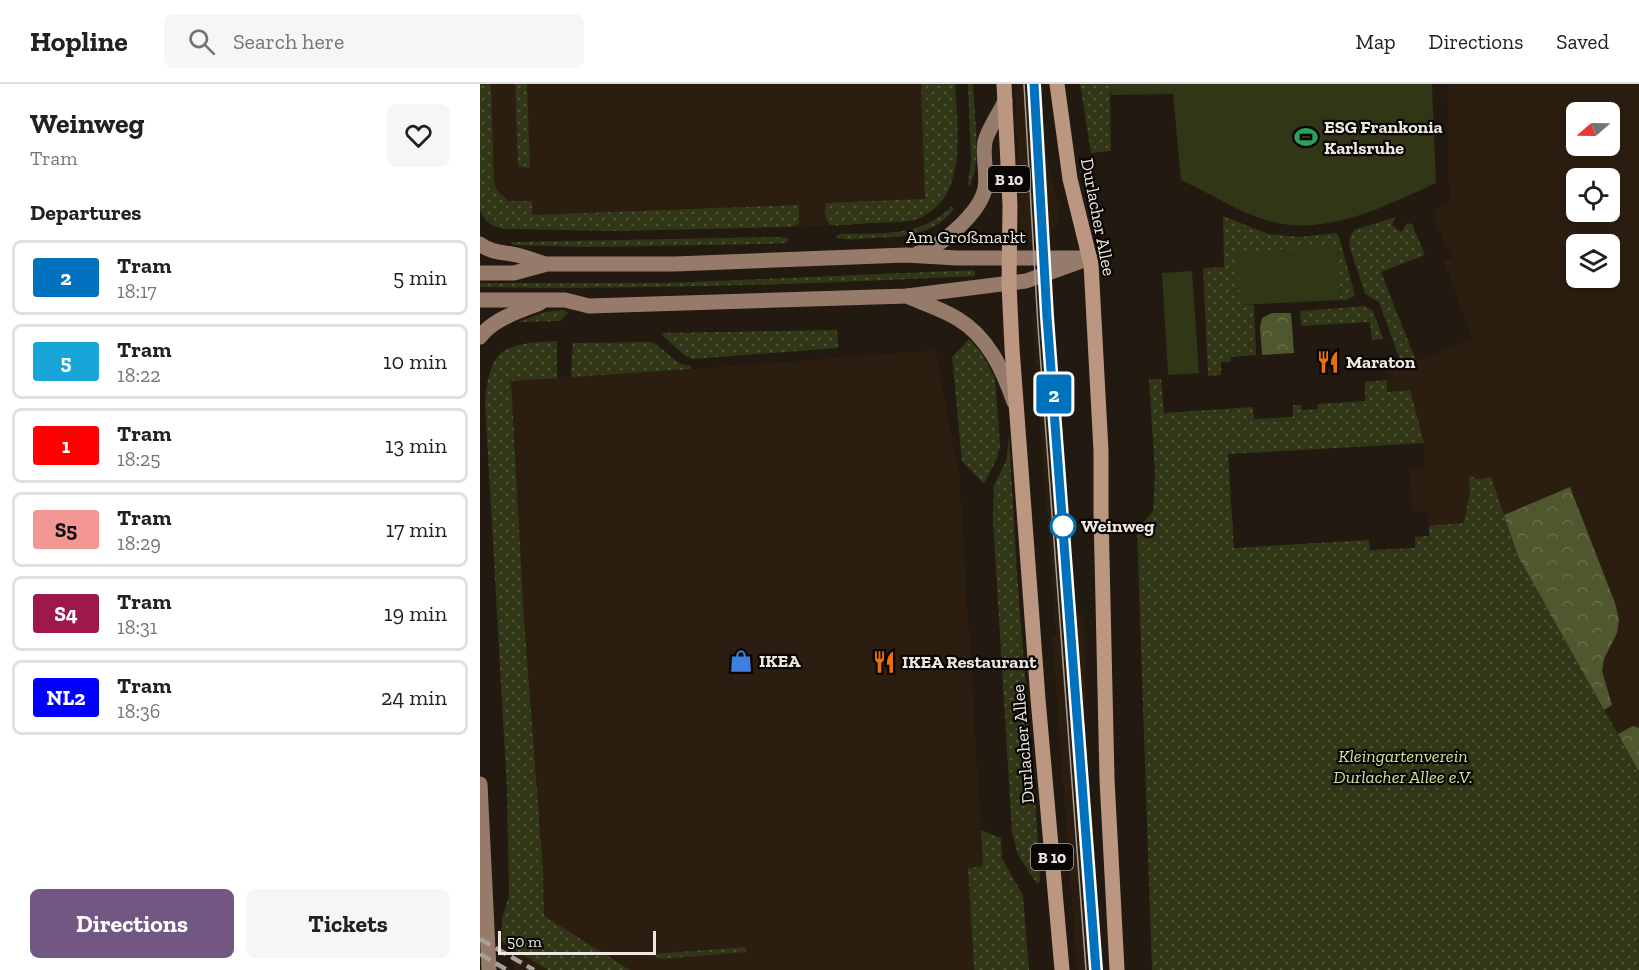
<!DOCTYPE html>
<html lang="en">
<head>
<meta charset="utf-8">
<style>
	:root { --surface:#fff; --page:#f6f6f6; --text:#202124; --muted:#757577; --line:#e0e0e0; --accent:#735783 }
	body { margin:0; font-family:"Zilla Slab",serif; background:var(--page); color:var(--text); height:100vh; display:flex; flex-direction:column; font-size:22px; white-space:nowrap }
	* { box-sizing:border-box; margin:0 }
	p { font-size:20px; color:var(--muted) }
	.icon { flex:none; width:33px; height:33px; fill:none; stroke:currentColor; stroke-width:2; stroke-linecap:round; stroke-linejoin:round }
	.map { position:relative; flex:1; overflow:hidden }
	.details { display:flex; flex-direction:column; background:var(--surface); width:480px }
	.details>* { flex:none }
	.badge { padding:0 12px; border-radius:4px; font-size:21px; line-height:39px }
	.needle { width:39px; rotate:250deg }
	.fabs { position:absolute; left:1086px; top:18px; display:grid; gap:12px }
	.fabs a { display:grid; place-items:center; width:54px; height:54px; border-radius:9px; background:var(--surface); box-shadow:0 3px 9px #0003; font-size:30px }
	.scale { position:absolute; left:18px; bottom:15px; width:158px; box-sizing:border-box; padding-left:6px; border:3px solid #eee8e2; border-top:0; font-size:16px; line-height:21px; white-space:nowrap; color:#eee8e2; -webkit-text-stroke:4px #090603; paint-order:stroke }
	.map>.badge { position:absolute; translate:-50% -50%; box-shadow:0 0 0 3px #fff }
	h2 { padding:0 30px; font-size:22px; line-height:54px }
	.round { display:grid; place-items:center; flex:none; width:63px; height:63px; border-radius:9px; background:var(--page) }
	.overview { display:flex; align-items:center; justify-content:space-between; height:102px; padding:0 30px }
	h1 { font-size:28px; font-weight:800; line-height:45px }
	.cta { display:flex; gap:12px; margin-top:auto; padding:12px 30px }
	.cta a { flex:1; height:69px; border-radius:9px; background:var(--accent); color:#fff; font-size:24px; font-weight:800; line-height:69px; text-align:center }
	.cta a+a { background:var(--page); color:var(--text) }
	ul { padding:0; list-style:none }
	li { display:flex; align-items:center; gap:18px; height:75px; margin:0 12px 9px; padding:0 18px; border:3px solid var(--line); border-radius:9px }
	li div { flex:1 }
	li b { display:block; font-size:22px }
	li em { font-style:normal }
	li .badge { min-width:66px; font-weight:700; text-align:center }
	header { display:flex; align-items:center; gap:36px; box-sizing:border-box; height:84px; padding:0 30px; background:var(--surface); border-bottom:2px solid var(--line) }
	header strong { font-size:28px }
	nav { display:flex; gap:33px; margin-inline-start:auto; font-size:21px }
	.search { width:420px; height:54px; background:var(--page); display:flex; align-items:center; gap:15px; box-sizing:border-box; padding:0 21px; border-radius:9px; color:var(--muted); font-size:22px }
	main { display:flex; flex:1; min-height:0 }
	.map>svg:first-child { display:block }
	.built { fill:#2b1e10; fill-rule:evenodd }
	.grass { fill:url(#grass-dots) }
	.forest { fill:url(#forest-crowns) }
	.pitch { fill:#313716 }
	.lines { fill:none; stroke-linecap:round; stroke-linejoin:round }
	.secondary { stroke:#977b6a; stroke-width:15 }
	.primary { stroke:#bb9680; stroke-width:15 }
	.tram { stroke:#a7a099; stroke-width:1.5 }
	.rail { stroke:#a7a099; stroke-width:4.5; stroke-dasharray:12 6; stroke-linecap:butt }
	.line-casing { stroke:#fff; stroke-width:14 }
	.line { stroke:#0071bc; stroke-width:9 }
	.stop-dot { fill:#fff; stroke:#0071bc; stroke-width:3 }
	.labels { text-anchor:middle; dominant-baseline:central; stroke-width:4.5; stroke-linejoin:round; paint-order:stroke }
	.shield { fill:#090603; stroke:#a9a49f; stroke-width:1.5 }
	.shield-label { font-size:16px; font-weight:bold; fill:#eee8e2 }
	.poi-label { font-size:18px; font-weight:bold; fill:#eee8e2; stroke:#090603; text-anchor:start }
	.street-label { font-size:18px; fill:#eee8e2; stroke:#090603 }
	.stop-label { font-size:18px; font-weight:bold; fill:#eee8e2; stroke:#090603; text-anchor:start }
	.park-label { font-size:18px; font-style:italic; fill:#d0e099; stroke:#090603 }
</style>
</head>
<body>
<header>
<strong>Hopline</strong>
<div class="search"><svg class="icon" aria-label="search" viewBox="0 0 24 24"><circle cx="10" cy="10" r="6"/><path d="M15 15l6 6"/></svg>Search here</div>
<nav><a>Map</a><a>Directions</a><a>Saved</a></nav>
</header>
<main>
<section class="details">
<div class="overview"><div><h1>Weinweg</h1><p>Tram</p></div><a class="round"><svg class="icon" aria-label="heart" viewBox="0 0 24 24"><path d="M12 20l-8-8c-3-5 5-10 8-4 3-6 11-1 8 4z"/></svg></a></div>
<h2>Departures</h2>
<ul>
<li><span class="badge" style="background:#0071bc;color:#fff">2</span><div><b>Tram</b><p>18:17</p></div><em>5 min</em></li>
<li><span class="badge" style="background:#18a6d9;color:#fff">5</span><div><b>Tram</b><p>18:22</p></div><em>10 min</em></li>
<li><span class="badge" style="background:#f00;color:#fff">1</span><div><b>Tram</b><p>18:25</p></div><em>13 min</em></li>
<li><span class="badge" style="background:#f49694;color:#111">S5</span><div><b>Tram</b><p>18:29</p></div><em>17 min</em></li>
<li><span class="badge" style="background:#9f184c;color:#fff">S4</span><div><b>Tram</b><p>18:31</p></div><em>19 min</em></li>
<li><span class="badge" style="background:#00f;color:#fff">NL2</span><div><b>Tram</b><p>18:36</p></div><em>24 min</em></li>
</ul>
<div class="cta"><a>Directions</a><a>Tickets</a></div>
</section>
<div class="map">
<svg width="1159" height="886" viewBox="0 0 1159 886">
	<defs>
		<pattern id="grass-dots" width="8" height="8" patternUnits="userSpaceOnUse" patternTransform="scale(1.5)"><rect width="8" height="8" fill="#313716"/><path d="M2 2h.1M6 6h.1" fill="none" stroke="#4f5438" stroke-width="1.8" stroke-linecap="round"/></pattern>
		<pattern id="forest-crowns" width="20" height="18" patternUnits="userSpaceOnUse" patternTransform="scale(1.5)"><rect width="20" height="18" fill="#4e572d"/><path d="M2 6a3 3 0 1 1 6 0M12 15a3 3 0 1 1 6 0" fill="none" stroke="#686f4b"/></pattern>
	</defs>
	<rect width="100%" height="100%" fill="#221911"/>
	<g class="built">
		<path d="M0,0H475L477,77L466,108L458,120L447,129L431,136L356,142L135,147L23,145L13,142L6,137L0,127Z"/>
		<path d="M535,0H559L563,50L578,124L577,139L572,147L557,158L550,159L542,158L540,152Z"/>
		<path d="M967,0H1159V688L1138,650L935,453L949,452L948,427L932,428L930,386L945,385L944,359L930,306L907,308L906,283L922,282L992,255L964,177L973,173L970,165H967L952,127L969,120ZM1096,28H1130V62H1096ZM1096,94H1130V128H1096ZM1096,160H1130V194H1096Z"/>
		<path d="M573,231L594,530H604L606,619H603L622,886H597L572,551H576L552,232Z"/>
		<path d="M456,266L470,347L479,384L501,746L503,783L488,784L494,886H150L64,833L63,786L44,535L31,296L211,285Z"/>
		<path d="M35,866L68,886H34Z"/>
	</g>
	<g class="grass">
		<path d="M0,0H11L14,99L17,106L28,117H52V131L319,121V139L316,142L308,143L135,147L23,145C12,142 5,138 0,127Z"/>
		<path d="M35,0H47L50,84L38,83Z"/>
		<path d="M441,0H475C477,43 490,119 434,136C422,139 409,138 396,139C381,139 365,142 350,141L346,135L345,119L445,115Z"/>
		<path d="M488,0H493C494,30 502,76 490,102L488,100L491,76Z"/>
		<path d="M600,0H630L631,67L611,69Z"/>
		<path d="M471,123L474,125C452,153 420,153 388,154C377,155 366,157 356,153L359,150C401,149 439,154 471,123Z"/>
		<path d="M743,132L788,150L820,153L856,149L859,153L875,211L867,216H860L857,162L760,221H774L776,271L751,273V278H741V291L728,292L723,184L744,183Z"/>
		<path d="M912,134H915L912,141L921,148L927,139L932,140L945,171L901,188L936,277L922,282L899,218L885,210L869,161L870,153L874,146Z"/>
		<path d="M301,153L308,154L309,156L305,159L286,160L111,163L33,161L31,158Z"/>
		<path d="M495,186V192C330,200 165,206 0,203V199H186Z"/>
		<path d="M885,222L893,227L903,255L892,256L890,238L821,242L820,227Z"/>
		<path d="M84,226L88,229L80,237L38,238L65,228Z"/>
		<path d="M357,246L358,264L213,275L205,272L182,251V249Z"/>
		<path d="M489,255L501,268L515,294L520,361L517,374L504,400L482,377L472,273Z"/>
		<path d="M77,257V294L31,297L44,535L63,786L64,832L150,886H68L22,858V834L29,812L27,706L5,318C10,262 24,260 77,257Z"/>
		<path d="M171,258C186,264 193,281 211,282V285L91,293L93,259Z"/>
		<path d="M669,295H681L684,329L773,323L774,335L813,333V321H821L822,326L838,325V320L885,317V298L907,296V308L930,306L944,359L748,370L754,464L889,456L890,466L935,464V453L949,452V442L984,439L990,408L989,391L997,395L1011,393L1038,472L1159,688V886H672L657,445L673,427L675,389Z"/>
		<path d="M529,352L537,490L558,756L560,798L557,800L538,771L532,748L513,436L514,401L526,377Z"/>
		<path d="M501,746L521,754L522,774L543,812L549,886H494L488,784L503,782Z"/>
		<path d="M266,863V868L180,875L172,870Z"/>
	</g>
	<g class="forest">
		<path d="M792,229H811L814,269L782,271L780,243L782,234Z"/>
		<path d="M1090,403L1135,519L1139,536L1137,549L1124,575L1122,587L1132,621L1124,626L1038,472L1024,431Z"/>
		<path d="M1153,642L1159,644V688L1138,650Z"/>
	</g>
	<g class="pitch">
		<path d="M630,0H952L956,99C905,122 846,153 789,137C758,128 730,109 701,96L693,10L631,11Z"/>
		<path d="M857,162L860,216L760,221L757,168Z"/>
		<path d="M712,187L719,289L688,291L682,189Z"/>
	</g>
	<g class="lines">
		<g class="secondary">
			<path d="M0,160C11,169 24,168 37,171C46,173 56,177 65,180"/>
			<path d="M438,169C461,164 501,127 505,104C508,89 502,73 505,58C507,47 520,28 525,17"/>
			<path d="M0,189H34L67,180H195L426,171L477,174H602"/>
			<path d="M427,212C444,220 462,225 478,235C508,253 523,286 534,318"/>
			<path d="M0,216H85L109,222L427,212L546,197L610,174"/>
			<path d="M0,253C13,235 40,227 60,219"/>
			<path d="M0,700L9,886"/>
		</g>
		<g class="primary">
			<path d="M524,0L530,121L529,200L532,264L558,615L582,886"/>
			<path d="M577,0L590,95L611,180L621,367V429L627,695L637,886"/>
		</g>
		<g class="tram">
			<path d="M544,0L558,242L606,886"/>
			<path d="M554,0L567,233L616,886"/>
		</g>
		<g class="rail">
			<path d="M0,855L54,886"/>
			<path d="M0,870L27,886"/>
		</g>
	</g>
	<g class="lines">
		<g class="line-casing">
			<path id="line" d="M554,0L567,233L616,886"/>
		</g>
		<use href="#line" class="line"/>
	</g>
	<defs>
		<g id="stadium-bare" transform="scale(1.8)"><path d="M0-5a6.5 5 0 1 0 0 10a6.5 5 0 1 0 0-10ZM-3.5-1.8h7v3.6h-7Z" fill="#2e9e5b" stroke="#090603" stroke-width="2.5" paint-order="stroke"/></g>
		<g id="restaurant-bare" transform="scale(1.8)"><path d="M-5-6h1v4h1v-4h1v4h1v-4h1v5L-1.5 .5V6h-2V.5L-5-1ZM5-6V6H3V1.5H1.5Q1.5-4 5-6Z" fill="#e8710a" stroke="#090603" stroke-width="2.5" paint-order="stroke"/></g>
		<g id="shop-bare" transform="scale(1.8)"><path d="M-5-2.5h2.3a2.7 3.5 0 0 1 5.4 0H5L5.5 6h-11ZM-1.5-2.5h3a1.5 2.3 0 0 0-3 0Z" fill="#3f7fe0" stroke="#090603" stroke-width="2.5" paint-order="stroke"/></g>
	</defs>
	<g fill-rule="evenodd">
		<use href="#stadium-bare" x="826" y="53"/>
		<use href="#restaurant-bare" x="848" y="278"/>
		<use href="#shop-bare" x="261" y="577"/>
		<use href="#restaurant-bare" x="404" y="578"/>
	</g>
	<circle class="stop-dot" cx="583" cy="442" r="12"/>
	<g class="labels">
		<g class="shield">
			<rect x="508" y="82" width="42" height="26" rx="4.5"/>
			<rect x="551" y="760" width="42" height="26" rx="4.5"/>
		</g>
		<g class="shield-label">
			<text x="529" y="95">B 10</text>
			<text x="572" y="773">B 10</text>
		</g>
		<g class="poi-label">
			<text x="844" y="43">ESG Frankonia<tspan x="844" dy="21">Karlsruhe</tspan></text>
			<text x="866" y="278">Maraton</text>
			<text x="279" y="577">IKEA</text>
			<text x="422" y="578">IKEA Restaurant</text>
		</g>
		<g class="street-label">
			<text transform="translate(618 133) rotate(79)">Durlacher Allee</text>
			<text x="486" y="153">Am Großmarkt</text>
			<text transform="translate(543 660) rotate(-95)">Durlacher Allee</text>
		</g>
		<g class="stop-label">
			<text x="601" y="442">Weinweg</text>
		</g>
		<g class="park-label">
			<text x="923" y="672">Kleingartenverein<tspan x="923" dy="21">Durlacher Allee e.V.</tspan></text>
		</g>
	</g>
</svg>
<div class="fabs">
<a><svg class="needle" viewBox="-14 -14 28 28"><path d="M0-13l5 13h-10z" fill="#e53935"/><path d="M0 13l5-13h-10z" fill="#757577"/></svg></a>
<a><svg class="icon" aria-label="locate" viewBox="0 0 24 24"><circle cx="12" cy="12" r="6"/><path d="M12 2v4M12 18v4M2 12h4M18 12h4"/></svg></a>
<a><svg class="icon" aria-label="layers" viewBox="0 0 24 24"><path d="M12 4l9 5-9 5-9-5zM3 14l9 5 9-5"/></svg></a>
</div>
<div class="scale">50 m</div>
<b class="badge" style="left:574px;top:310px;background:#0071bc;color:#fff">2</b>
</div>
</main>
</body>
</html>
